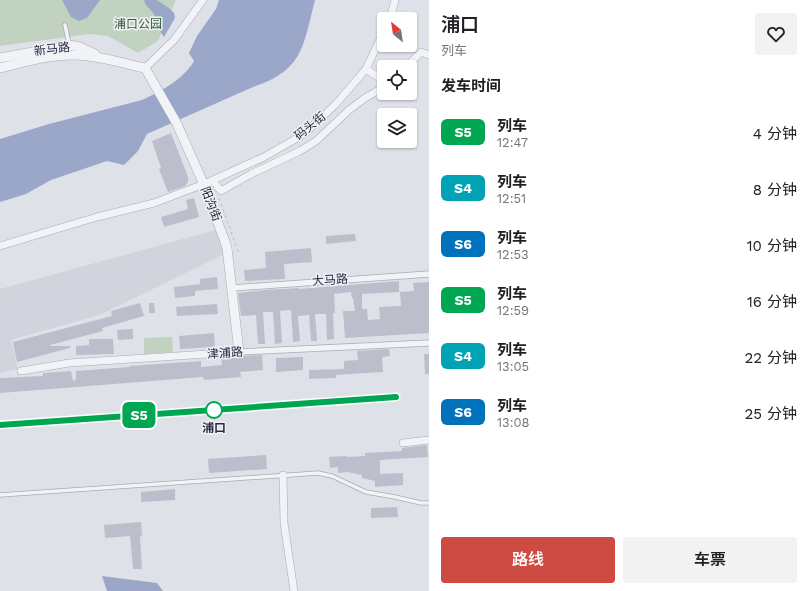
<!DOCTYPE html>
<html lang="zh">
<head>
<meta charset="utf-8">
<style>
	:root { --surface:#fff; --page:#f2f2f2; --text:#202124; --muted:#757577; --accent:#ce4b43 }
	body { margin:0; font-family:"Work Sans","Noto Sans SC",sans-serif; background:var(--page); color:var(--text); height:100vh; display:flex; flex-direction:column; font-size:15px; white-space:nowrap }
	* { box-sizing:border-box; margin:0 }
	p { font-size:13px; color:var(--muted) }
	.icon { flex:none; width:22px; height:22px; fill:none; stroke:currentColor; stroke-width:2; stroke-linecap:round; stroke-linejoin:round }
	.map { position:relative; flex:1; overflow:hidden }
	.sheet { display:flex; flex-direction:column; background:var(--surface); width:380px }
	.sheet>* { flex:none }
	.badge { padding:0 8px; border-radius:6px; font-size:14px; line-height:26px }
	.needle { width:26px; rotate:330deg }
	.fabs { position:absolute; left:377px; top:12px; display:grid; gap:8px }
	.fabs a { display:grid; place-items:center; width:40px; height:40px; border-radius:4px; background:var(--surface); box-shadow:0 1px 3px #0004; font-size:20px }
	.map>.badge { position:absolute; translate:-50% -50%; box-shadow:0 0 0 2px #fff }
	h2 { padding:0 12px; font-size:15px; line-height:36px }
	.round { display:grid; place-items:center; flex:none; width:42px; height:42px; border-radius:4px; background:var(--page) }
	.overview { display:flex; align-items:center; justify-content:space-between; height:68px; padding:0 12px }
	h1 { font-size:19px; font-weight:600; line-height:30px }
	.cta { display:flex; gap:8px; margin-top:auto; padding:8px 12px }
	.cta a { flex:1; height:46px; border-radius:4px; background:var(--accent); color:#fff; font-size:16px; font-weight:600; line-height:46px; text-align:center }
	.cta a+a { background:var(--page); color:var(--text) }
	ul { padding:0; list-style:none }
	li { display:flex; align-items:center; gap:12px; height:56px; padding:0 12px }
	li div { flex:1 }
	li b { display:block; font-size:15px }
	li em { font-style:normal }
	li .badge { min-width:44px; font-weight:700; text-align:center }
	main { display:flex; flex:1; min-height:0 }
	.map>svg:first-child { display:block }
	.built { fill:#d1d3dd }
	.green { fill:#c1d2c0 }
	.water { fill:#9aa7c9 }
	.building { fill:#bcbfcb }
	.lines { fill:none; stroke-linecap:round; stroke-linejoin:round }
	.service-casing { stroke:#a8abb6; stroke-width:5 }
	.pedestrian-casing { stroke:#a8abb6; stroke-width:7 }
	.minor-casing { stroke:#a8abb6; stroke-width:8 }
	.tertiary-casing { stroke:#a8abb6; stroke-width:10 }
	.path { stroke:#bdbfc7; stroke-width:1; stroke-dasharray:3 3; stroke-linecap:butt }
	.service { stroke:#f2f3f7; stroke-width:3.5 }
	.pedestrian { stroke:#f2f3f7; stroke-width:5.5 }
	.minor { stroke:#f2f3f7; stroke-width:7 }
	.tertiary { stroke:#f2f3f7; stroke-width:9 }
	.rail { stroke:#797d92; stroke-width:2; stroke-dasharray:2 4; stroke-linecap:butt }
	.line-casing { stroke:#fff; stroke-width:9 }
	.line { stroke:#00a651; stroke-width:6 }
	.stop-dot { fill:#fff; stroke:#00a651; stroke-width:2 }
	.labels { text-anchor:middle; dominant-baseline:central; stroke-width:3; stroke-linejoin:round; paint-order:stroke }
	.park-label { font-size:12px; fill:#355b36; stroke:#eff0f6 }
	.street-label { font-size:12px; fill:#282c40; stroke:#eff0f6 }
	.stop-label { font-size:12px; font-weight:bold; fill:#282c40; stroke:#eff0f6 }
</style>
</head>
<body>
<main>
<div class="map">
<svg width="429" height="591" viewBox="0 0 429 591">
	<rect width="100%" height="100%" fill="#dfe1e8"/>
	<path class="built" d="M216,230L224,254L102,314L11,340L18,369L0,373V289Z"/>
	<g class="green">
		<path d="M0,0H176L158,41L138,53L108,36L89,34L0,46Z"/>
		<path d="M172,337L173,352L144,354V338Z"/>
	</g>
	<g class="water">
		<path d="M62,0H100L87,18L79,21L71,17Z"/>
		<path d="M144,0H157L170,9L174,13L175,18L164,37C158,30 158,20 153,13C150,8 145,6 144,0Z"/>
		<path d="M219,0H315C303,46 304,70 253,87L147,134L138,151L124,165L107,161L51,180L26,194L0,202V139L49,124L142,100C161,91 183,80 194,61L189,53L197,36L216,9Z"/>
		<path d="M102,576L157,583L163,591H107Z"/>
	</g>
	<g class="building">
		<path d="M171,133L188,177V182L185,186L168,192L159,169L161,168L152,141Z"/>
		<path d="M194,198L199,217L164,227L161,217L188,209L186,200Z"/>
		<path d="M355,234L356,241L326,244V236Z"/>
		<path d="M311,248L312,262L284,264L285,279L245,281L244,270L266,268L265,252Z"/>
		<path d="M217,277L218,289L195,291V296L175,298L174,287L200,284V279Z"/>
		<path d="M399,281V292L362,294V309H367L368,320L380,319L379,307L401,306L400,292L414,291L413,283L429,282V333L345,338L343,311H355L353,298H352L351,292L334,294L335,313H333L334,339L327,340L326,314H315L317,341H311L309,315L298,316L300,341L293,342L291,310L280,311L282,343L275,344L273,312H263L265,344H258L256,315L241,316L238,293L265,290L299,288V289Z"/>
		<path d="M140,303L144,316L102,328L103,331L50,345V346H70V348L17,362L13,342L112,316L111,311Z"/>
		<path d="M149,303H154L155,313H149Z"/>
		<path d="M217,304L218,314L177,316L176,307Z"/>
		<path d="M133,329V339L118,340L117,330Z"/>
		<path d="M214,333L215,347L180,349L179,336Z"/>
		<path d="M89,339H113L114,354L76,355V346L89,345Z"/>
		<path d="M389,349L390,356L382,357L383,372L336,375V378L309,379V370L344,369V361L358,360L357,351Z"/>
		<path d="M424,354H429V374H425Z"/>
		<path d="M262,355L263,370L240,372L241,377L204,380L203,377L0,393V378L43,376V373L71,371L73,381L76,380V371L130,367V366L201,361V367L222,365L221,358H239L243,356Z"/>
		<path d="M303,357V370L276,372V358Z"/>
		<path d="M427,445L428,457L380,460V474L403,473V485L375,487V481L362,478V475L347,472L338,473V467L330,468L329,457L347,456V457L365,456V453L402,451V448Z"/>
		<path d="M266,455L267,469L209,473L208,459Z"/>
		<path d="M175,489V500L141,502V492Z"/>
		<path d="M397,507L398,517L371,518V508Z"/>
		<path d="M141,522L142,536H140L142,569H133L130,536L105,538L104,525Z"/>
	</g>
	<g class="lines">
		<g class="service-casing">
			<g id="service">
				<path d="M65,25L69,44"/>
				<path d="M0,495L318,473L332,476L366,492L395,497L421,503H429"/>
			</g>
		</g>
		<g class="pedestrian-casing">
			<g id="pedestrian">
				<path d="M232,288L429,274"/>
				<path d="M239,352L429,343"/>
			</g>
		</g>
		<g class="minor-casing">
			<g id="minor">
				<path d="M390,19L395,0"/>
				<path d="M406,67L421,52L429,55"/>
				<path d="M145,68L174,40L203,0"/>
				<path d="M366,69L384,81"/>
				<path d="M213,181L221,191L251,174L300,151L316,141L349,110L365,98L384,87"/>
				<path d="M0,246L97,217L154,203L204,184L264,157L304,134L336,104L366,69L384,31"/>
				<path d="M21,371L69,363L239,352"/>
				<path d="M403,443L429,440"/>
				<path d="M283,475L284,523L294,591"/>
			</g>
		</g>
		<g class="tertiary-casing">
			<g id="tertiary">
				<path d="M0,58L69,45L80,47L95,54"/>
				<path d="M0,68C28,61 58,52 88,56C107,58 126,64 145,68L176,122L201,178L224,239L227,248L239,352"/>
			</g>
		</g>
		<path class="path" d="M219,198L239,254"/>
		<use href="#service" class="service"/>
		<use href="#pedestrian" class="pedestrian"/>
		<use href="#minor" class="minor"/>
		<use href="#tertiary" class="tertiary"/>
		<path class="rail" d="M0,425L396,397"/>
	</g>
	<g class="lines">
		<g class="line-casing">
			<path id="line" d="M0,425L396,397"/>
		</g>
		<use href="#line" class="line"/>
	</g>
	<circle class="stop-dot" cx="214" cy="410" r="8"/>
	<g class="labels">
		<g class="park-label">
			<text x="138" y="24">浦口公园</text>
		</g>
		<g class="street-label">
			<text transform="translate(52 49) rotate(-7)">新马路</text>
			<text transform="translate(310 126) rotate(-39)">码头街</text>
			<text transform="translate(211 204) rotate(69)">阳沟街</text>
			<text transform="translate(330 280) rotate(-4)">大马路</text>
			<text transform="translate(225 353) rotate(-4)">津浦路</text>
		</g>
		<g class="stop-label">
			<text x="214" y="428">浦口</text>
		</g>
	</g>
</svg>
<div class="fabs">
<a><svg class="needle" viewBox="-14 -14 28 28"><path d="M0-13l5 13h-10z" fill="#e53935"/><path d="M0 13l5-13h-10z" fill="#757577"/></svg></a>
<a><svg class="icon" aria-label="locate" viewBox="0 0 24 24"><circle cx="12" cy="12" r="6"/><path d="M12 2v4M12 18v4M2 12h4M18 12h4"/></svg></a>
<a><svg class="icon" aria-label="layers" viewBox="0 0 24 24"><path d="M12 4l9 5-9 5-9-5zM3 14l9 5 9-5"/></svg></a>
</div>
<b class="badge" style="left:139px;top:415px;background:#00a651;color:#fff">S5</b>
</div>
<section class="sheet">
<div class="overview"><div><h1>浦口</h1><p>列车</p></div><a class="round"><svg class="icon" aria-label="heart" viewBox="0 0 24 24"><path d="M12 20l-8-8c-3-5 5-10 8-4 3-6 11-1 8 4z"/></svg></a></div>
<h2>发车时间</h2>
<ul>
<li><span class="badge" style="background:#00a651;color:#fff">S5</span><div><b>列车</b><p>12:47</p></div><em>4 分钟</em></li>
<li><span class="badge" style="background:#00a3b4;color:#fff">S4</span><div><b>列车</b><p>12:51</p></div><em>8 分钟</em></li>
<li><span class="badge" style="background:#0072bc;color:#fff">S6</span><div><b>列车</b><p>12:53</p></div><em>10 分钟</em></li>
<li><span class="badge" style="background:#00a651;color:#fff">S5</span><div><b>列车</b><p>12:59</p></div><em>16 分钟</em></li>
<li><span class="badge" style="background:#00a3b4;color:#fff">S4</span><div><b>列车</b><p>13:05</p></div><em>22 分钟</em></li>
<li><span class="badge" style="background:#0072bc;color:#fff">S6</span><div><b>列车</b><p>13:08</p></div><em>25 分钟</em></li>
</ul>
<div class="cta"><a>路线</a><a>车票</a></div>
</section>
</main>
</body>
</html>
